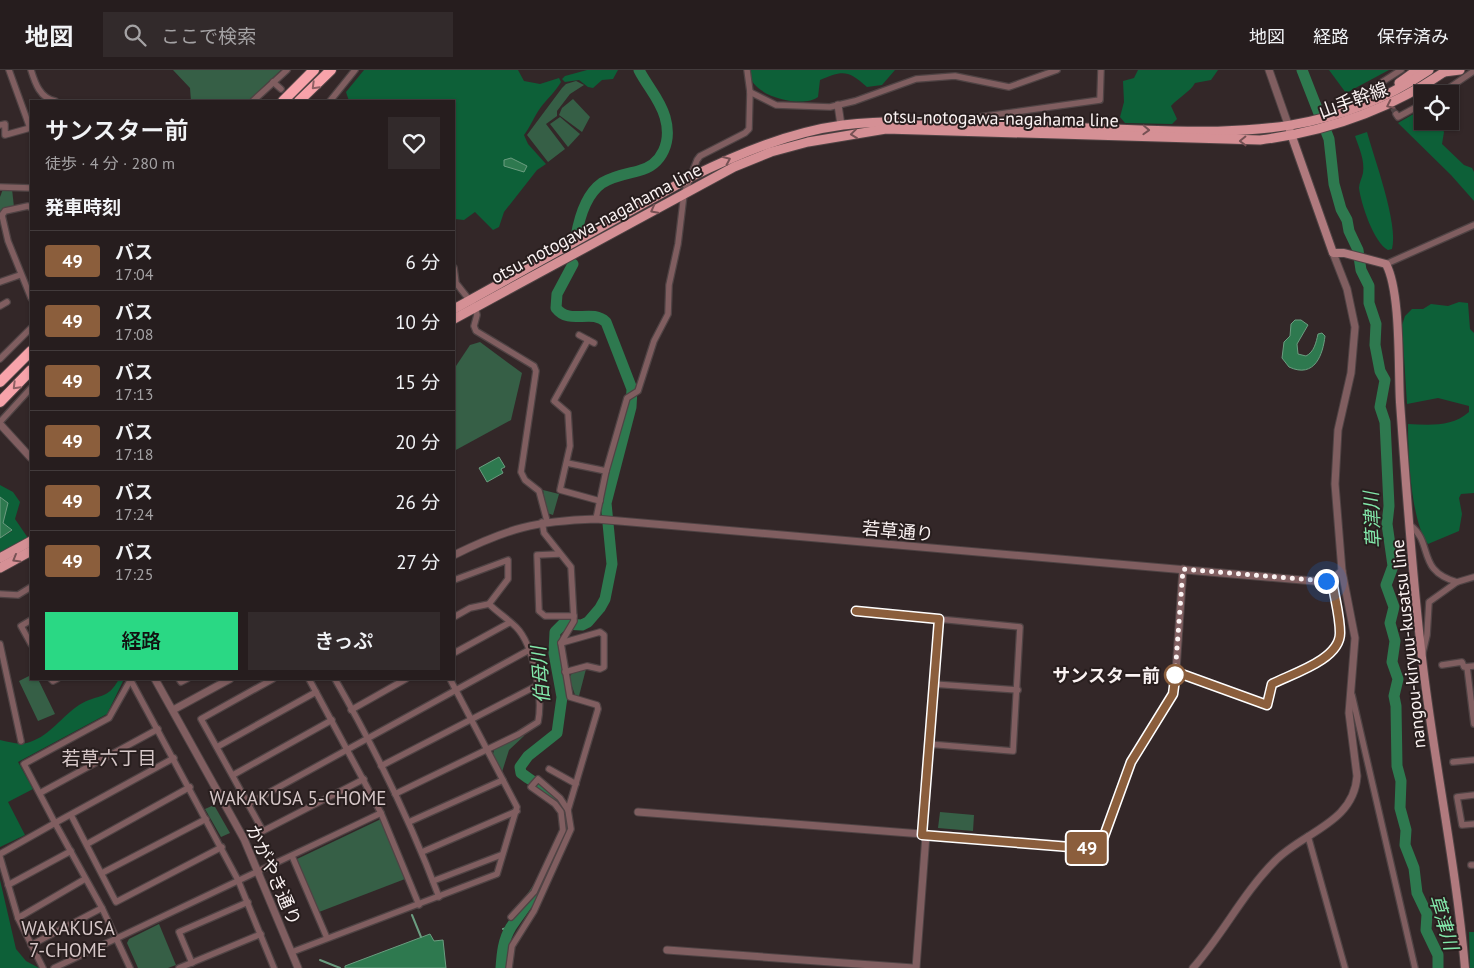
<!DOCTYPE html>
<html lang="ja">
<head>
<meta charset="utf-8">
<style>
	:root { --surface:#261d1e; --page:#322a2b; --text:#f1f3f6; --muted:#a4a2a4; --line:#423b3c; --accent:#2ad884 }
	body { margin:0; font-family:"PT Sans","Noto Sans JP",sans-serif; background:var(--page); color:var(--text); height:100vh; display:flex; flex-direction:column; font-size:19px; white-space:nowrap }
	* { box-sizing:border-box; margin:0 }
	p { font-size:16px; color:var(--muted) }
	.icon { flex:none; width:28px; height:28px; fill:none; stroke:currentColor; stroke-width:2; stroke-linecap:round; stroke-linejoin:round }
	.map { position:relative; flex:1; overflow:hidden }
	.sheet { position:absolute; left:30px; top:30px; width:425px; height:580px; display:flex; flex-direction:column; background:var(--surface); border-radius:0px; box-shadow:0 1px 4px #0004,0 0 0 1px var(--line) }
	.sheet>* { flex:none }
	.badge { padding:0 10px; border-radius:4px; font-size:18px; line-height:32px }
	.fabs { position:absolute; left:1414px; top:15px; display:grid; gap:10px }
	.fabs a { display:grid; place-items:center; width:45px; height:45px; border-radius:0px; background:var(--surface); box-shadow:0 1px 4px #0004,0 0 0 1px var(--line); font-size:25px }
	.you { position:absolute; width:25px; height:25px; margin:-12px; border:4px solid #fff; border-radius:50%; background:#1a73e8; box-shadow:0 0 0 8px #1a73e833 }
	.map>.badge { position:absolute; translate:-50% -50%; box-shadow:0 0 0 2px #fff }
	h2 { padding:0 15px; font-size:19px; line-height:45px }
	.round { display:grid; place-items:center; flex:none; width:52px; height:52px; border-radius:0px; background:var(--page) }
	.head { display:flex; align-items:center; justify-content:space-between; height:85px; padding:0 15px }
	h1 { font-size:24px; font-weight:600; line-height:38px }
	.cta { display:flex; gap:10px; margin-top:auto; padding:10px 15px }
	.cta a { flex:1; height:58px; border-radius:0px; background:var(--accent); color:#111; font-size:20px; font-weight:600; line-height:58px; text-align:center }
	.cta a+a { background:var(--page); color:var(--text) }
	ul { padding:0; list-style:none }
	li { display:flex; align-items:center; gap:15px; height:60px; padding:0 15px; border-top:1px solid var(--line) }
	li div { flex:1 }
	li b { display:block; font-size:19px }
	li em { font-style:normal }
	li .badge { min-width:55px; font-weight:700; text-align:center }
	header { display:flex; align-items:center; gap:30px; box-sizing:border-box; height:70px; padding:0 25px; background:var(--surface); border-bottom:1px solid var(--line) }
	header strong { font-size:24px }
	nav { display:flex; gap:28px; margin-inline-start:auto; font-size:18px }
	.search { width:350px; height:45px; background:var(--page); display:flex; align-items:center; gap:12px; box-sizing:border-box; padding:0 18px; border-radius:0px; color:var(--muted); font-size:19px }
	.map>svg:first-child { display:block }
	.green { fill:#365f46 }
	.forest { fill:#0d6038 }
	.water { fill:#2e794f; stroke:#6b9d80 }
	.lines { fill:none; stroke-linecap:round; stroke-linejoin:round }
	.stream { stroke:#6b9d80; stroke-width:2 }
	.river { stroke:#2e794f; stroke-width:11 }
	.minor-tunnel { stroke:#514546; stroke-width:5.5; stroke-dasharray:5.5 3; stroke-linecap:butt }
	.minor-casing { stroke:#4f4344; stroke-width:8 }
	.tertiary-casing { stroke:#4f4344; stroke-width:9 }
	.secondary-casing { stroke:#4f4344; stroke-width:10 }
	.primary-casing { stroke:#4f4344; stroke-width:11 }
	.motorway-casing { stroke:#4f4344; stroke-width:12 }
	.minor { stroke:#805e60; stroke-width:5.5 }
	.tertiary { stroke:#805e60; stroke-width:7 }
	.secondary { stroke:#b07a7e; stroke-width:8 }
	.primary { stroke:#d59095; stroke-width:9 }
	.motorway { stroke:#f7a3aa; stroke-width:10 }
	.oneway { stroke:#906064 }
	.oneway2 { stroke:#765154 }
	.line-casing { stroke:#fff; stroke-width:11 }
	.line { stroke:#8b5e3c; stroke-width:8 }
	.walk { stroke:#faf2f2; stroke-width:5; stroke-dasharray:0 9 }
	.stop-dot { fill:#fff; stroke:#8b5e3c; stroke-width:2.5 }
	.labels { text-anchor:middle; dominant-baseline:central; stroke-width:4; stroke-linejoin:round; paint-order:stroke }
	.street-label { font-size:18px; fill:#faf2f2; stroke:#281e1e }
	.stop-label { font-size:18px; font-weight:bold; fill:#faf2f2; stroke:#281e1e; text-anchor:end }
	.water-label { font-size:19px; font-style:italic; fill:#83e9ab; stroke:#281e1e }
	.neighbourhood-label { font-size:19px; fill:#d6c7c8; stroke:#281e1e }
</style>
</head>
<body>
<header>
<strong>地図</strong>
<div class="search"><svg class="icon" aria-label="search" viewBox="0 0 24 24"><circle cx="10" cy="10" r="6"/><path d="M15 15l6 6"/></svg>ここで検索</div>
<nav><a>地図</a><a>経路</a><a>保存済み</a></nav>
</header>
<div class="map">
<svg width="1474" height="898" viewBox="0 0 1474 898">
	<rect width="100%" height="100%" fill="#332728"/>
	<g class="green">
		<path d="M173,0H281L248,31H191L190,18Z"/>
		<path d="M576,11L584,15L570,24L557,41V46L546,54L565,79L548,92L527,65L562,18L566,14Z"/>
		<path d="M573,29L590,47L582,62L559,45L562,38Z"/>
		<path d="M560,47L580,64L568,77L550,54Z"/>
		<path d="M3,119H12L14,137L0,141V127Z"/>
		<path d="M480,272L522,303L511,350L454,381V299L470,275Z"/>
		<path d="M543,420L559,424L553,445L547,443Z"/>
		<path d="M586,599L579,626L575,625L569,608L572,603Z"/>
		<path d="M31,605V609H38L55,644L38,651L19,611Z"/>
		<path d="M522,665L524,666L509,680L502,702L493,684L494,680Z"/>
		<path d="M214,735L230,763L221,767L205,739Z"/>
		<path d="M940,742L974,745L973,761L938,758Z"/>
		<path d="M381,749L405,809L319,842L297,789Z"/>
		<path d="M159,854L176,895L168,898H138L127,873L129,869Z"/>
	</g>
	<g class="forest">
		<path d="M364,0H518L524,11L540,14L559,8L561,12C556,21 547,29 541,37C534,46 531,56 524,65L528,74L546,94L537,100L504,142L499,157L493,160L475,142L464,150L455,149L454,159V31H349L346,22Z"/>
		<path d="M587,0H618L613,9L602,10L593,18L588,17L579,10L565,12L562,9L565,6Z"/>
		<path d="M750,0H895L882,15L867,17C848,0 843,0 820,10L818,27C803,39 746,26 750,0Z"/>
		<path d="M1138,0H1218L1211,10L1195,13C1190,22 1179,27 1171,36L1177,49L1172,54L1125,53L1120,47L1124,32L1123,11L1134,8Z"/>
		<path d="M1329,0H1389L1346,23Z"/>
		<path d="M1422,39V51H1439L1444,62L1442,74L1464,95L1472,98L1474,102V131L1451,105L1398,53Z"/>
		<path d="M1367,62C1374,88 1399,155 1392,179L1388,180C1374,173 1361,134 1359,118C1359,113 1362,108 1363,103C1365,90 1359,78 1355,66Z"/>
		<path d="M1459,232L1468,233L1470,259L1474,263V423L1461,424L1459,428L1462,444L1459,461L1428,474C1411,452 1408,384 1408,354C1430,355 1452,357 1469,342V336L1438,328L1407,334L1402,255L1405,246L1412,239H1423L1431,234L1448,236Z"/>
		<path d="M0,415L13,422L20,432L15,449L28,468L0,483V468L12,461L3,453L8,433L0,427Z"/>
		<path d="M119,609H124L107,644L18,692L33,719L8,732L25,765L0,777V670C10,672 20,676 30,672C51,665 62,646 79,635C99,623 107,631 119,609Z"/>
		<path d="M0,810L16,879L26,891L39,898H0Z"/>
		<path d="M1469,862H1474V898H1470Z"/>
	</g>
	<g class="water">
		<path d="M511,88L527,96L524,102L504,96V90Z"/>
		<path d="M1295,250H1301L1308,255L1297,274L1298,284L1306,286C1314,282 1316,273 1318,264L1322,263L1325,266C1323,284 1315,309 1289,297L1282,288L1284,272L1290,266L1291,254Z"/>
		<path d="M499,387L505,397L501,399L503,403L487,412L479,398Z"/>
		<path d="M0,427L8,433L3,453L12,460L0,468Z"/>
		<path d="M430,864L434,871L443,870L446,898H345V896Z"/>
	</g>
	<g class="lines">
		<g class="stream">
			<path d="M412,845L421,867"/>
			<path d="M503,859L511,857"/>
			<path d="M320,890L340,898"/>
		</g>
		<g class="river">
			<path d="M1302,0L1329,69L1334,114L1341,139L1347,150L1349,161L1358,180L1361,200L1369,216V233L1376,254L1375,275L1380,301L1385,310L1380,337L1385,352L1389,436L1387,454L1393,496L1386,515L1394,537L1390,553L1395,571L1392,592L1398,609L1394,626L1396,636L1397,696L1401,711L1400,738L1406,760L1405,775L1414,798L1417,823L1427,844L1426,860L1438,885V898"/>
			<path d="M576,167C579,149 585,125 602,113C613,106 626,104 638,101C663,95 672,71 665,47C660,29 647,16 639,0"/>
			<path d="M501,898C502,884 503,870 511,857C528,831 582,767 560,735C551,722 533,712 521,703L520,697L528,686L557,663L562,627L554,583L555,562L563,554L582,555L588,552L600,538L605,529L612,494L606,433L631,337L632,319L606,252C591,238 570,256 556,238L557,224L573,194"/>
		</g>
		<path class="minor-tunnel" d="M1380,16L1396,44"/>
		<g class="minor-casing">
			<g id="minor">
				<path d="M31,0C35,13 40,28 55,31"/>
				<path d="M273,12L281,19"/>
				<path d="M1380,16L1379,14L1401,0"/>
				<path d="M750,22L776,35L830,37L855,31L916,9L955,6L1009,17L1057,0"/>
				<path d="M1440,24L1474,1"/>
				<path d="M253,31L287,0"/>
				<path d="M330,31L355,0"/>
				<path d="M1396,44L1398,47L1422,34"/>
				<path d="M968,53L972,48L1100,30L1101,0"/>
				<path d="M0,55L5,54V65L30,58L9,0"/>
				<path d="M0,117L31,118"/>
				<path d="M31,138L28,136L5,141L2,145L8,171L31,228"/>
				<path d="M1386,194L1474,155"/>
				<path d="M454,198L456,213L475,237L477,245L474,256L476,261L534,296L536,301L521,402L525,410L539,421L547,451"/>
				<path d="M0,212L20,205"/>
				<path d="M0,236L7,232"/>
				<path d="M579,265L594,273"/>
				<path d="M588,270L554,331L568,343L570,376L560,420L600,431"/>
				<path d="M0,289L31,258"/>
				<path d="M0,352L31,318"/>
				<path d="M567,393L606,401"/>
				<path d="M596,449L606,401L627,328L638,321L654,271L668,244L669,215L678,174L684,124L697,90L700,86L745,63L749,59L750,22L747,0"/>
				<path d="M542,452L544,463L571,497L574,551L561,573L570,627L597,635L598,639L568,740"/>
				<path d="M1410,455C1434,473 1416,501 1457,512"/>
				<path d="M559,484L537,485L539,541L545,546H574"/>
				<path d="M454,510L508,490V509L489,534L470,538L454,547"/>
				<path d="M0,524L18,525L31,517"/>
				<path d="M856,541L1020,557L1013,681L928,674"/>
				<path d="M31,550L21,556L31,574"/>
				<path d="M561,573L600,562L604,565V597L600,599L587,596L565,602"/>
				<path d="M0,574L21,671"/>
				<path d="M454,583L509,553"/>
				<path d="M1422,586L1427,565L1429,532L1457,512L1474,507"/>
				<path d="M1442,595L1462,592L1464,597L1474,596"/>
				<path d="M1467,597L1474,654"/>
				<path d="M1176,602L1267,635L1272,615C1291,604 1340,590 1340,563C1340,545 1335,526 1332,509"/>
				<path d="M51,609L53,611L57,609"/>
				<path d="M130,609L238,810L274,898"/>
				<path d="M179,609L181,612L187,609"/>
				<path d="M273,609L201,649L263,761L364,709"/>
				<path d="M309,609L381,743L419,835"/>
				<path d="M335,609C375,679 411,752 439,827"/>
				<path d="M933,614L1018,620"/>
				<path d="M1352,625L1415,898"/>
				<path d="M351,640L406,609"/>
				<path d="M217,677L316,622"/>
				<path d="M1453,692L1474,690"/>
				<path d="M381,696L538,615"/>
				<path d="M549,699L576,714"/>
				<path d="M233,705L332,650"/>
				<path d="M40,723L158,659"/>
				<path d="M395,724L519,664L538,652C543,628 534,575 516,557C508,549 497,542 489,534"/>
				<path d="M1474,725L1457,727L1462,755L1474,754"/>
				<path d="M248,734L529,580"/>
				<path d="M71,745L116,832L222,777"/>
				<path d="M409,752L503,710"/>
				<path d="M922,765L939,549"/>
				<path d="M1308,766L1345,898"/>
				<path d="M87,774L190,717"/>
				<path d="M422,782L517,741"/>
				<path d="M0,784L55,753L24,694L109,648L131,609"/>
				<path d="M292,786L327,868"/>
				<path d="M0,787L18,848L43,898"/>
				<path d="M1471,795H1474"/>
				<path d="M102,803L206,749"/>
				<path d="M433,811L501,785"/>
				<path d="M8,815L71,781"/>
				<path d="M18,848L85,809"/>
				<path d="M31,875L102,838"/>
				<path d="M292,882L497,804L517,737L450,609"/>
				<path d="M192,893L179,862L248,832"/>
				<path d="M54,898L381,743"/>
				<path d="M130,898L102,838L55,753L174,688"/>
				<path d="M179,898L261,864"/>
				<path d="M509,898L512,876L534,841L571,759L568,740L560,728L538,709L531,717L555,734L561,742L563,760L534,822L511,847"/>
			</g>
		</g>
		<g class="tertiary-casing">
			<g id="tertiary">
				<path d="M1269,0L1289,57"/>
				<path d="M838,35L841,55"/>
				<path d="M0,354L31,388"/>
				<path d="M454,485C509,458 535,451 596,449L1314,511L1332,509L1342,501"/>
				<path d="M155,609L244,769L298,898"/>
				<path d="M173,640L230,609"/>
				<path d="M638,742L1090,777L1103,769L1131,692L1173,624L1175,615L1183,499"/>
				<path d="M667,880L913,898"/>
				<path d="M916,898L926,765"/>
				<path d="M1193,898C1223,864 1243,823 1275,791C1303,762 1354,753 1357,706L1349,643L1355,568L1342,501L1335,414L1338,360L1351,303L1355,257L1347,219L1333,183"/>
			</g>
		</g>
		<g class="secondary-casing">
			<path id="secondary" d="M1290,61L1333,183H1344L1386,194C1401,222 1398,298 1400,332C1406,417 1412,503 1422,588C1434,692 1456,794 1465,898"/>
		</g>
		<g class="primary-casing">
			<g id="primary">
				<path d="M1444,2L1460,0"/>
				<path d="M1399,13L1417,0"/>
				<path d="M454,239L691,107C738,84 790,62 843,55C891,49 939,52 987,54C1038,56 1089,58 1140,60C1248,64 1336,63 1429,0"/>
				<path d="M454,249L734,97L771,82L808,72L886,59L1260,70C1329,61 1390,40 1447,0"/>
				<path d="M0,488L31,471"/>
				<path d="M0,498L31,481"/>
			</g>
		</g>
		<g class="motorway-casing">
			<g id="motorway">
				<path d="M283,31L314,0"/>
				<path d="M299,31L331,0"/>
				<path d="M0,312L31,281"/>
				<path d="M0,332L31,300"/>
			</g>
		</g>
		<use href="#minor" class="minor"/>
		<use href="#tertiary" class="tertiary"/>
		<use href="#secondary" class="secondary"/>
		<use href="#primary" class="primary"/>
		<use href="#motorway" class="motorway"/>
	</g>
	<defs><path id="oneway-chevron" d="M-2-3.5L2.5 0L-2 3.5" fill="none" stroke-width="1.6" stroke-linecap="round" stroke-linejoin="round" transform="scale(1.25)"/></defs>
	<g class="oneway">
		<use href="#oneway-chevron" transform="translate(315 16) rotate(135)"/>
		<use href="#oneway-chevron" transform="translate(16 316) rotate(135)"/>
	</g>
	<g class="oneway2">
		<use href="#oneway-chevron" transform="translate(1390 35) rotate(154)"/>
		<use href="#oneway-chevron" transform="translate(1146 60) rotate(2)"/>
		<use href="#oneway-chevron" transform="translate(854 64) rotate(173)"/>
		<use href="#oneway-chevron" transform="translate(1243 71) rotate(179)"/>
		<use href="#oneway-chevron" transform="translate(727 90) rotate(-24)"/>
		<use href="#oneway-chevron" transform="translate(654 140) rotate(152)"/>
		<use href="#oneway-chevron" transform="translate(16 489) rotate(150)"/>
	</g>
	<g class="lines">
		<g class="line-casing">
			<path id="line" d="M856,541L939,549L922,765L1082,778L1090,777L1103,769L1131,692L1173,624L1176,602L1267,635L1272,614C1291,604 1340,590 1340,563C1340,545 1334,526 1332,509"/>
		</g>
		<use href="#line" class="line"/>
		<path class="walk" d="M1175,605L1183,499L1326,511"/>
	</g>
	<circle class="stop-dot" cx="1175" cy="605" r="10"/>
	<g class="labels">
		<g class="street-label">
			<text transform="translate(1353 30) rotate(-20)">山手幹線</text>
			<text transform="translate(1001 48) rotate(1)">otsu-notogawa-nagahama line</text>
			<text transform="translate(596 153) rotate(-28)">otsu-notogawa-nagahama line</text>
			<text transform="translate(898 461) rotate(5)">若草通り</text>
			<text transform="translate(1408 574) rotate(-96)">nangou-kiryuu-kusatsu line</text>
			<text transform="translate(274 805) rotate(66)">かがやき通り</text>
		</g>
		<g class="stop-label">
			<text x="1160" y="605">サンスター前</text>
		</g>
		<g class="water-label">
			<text transform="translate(1372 450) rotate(-93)">草津川</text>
			<text transform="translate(540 605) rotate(-94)">伯母川</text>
			<text transform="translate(1444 852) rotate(73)">草津川</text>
		</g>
		<g class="neighbourhood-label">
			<text x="109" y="688">若草六丁目</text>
			<text x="298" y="728">WAKAKUSA 5-CHOME</text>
			<text x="68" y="858">WAKAKUSA<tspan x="68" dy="22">7-CHOME</tspan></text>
		</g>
	</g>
</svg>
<div class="fabs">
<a><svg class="icon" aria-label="locate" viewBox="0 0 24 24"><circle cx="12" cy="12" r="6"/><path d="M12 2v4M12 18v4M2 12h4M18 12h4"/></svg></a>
</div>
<div class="you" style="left:1326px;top:511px"></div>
<b class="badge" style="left:1087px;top:778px;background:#8b5e3c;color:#fff">49</b>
<section class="sheet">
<div class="head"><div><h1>サンスター前</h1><p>徒歩 · 4 分 · 280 m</p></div><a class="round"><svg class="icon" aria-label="heart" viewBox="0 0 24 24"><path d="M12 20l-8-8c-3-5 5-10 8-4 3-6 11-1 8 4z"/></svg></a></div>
<h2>発車時刻</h2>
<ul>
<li><span class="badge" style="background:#8b5e3c;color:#fff">49</span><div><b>バス</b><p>17:04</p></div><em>6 分</em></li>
<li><span class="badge" style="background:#8b5e3c;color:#fff">49</span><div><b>バス</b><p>17:08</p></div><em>10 分</em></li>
<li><span class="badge" style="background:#8b5e3c;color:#fff">49</span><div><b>バス</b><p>17:13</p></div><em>15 分</em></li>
<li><span class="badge" style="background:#8b5e3c;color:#fff">49</span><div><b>バス</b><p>17:18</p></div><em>20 分</em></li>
<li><span class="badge" style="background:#8b5e3c;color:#fff">49</span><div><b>バス</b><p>17:24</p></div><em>26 分</em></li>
<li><span class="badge" style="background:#8b5e3c;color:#fff">49</span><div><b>バス</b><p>17:25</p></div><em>27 分</em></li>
</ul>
<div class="cta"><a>経路</a><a>きっぷ</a></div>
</section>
</div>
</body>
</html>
